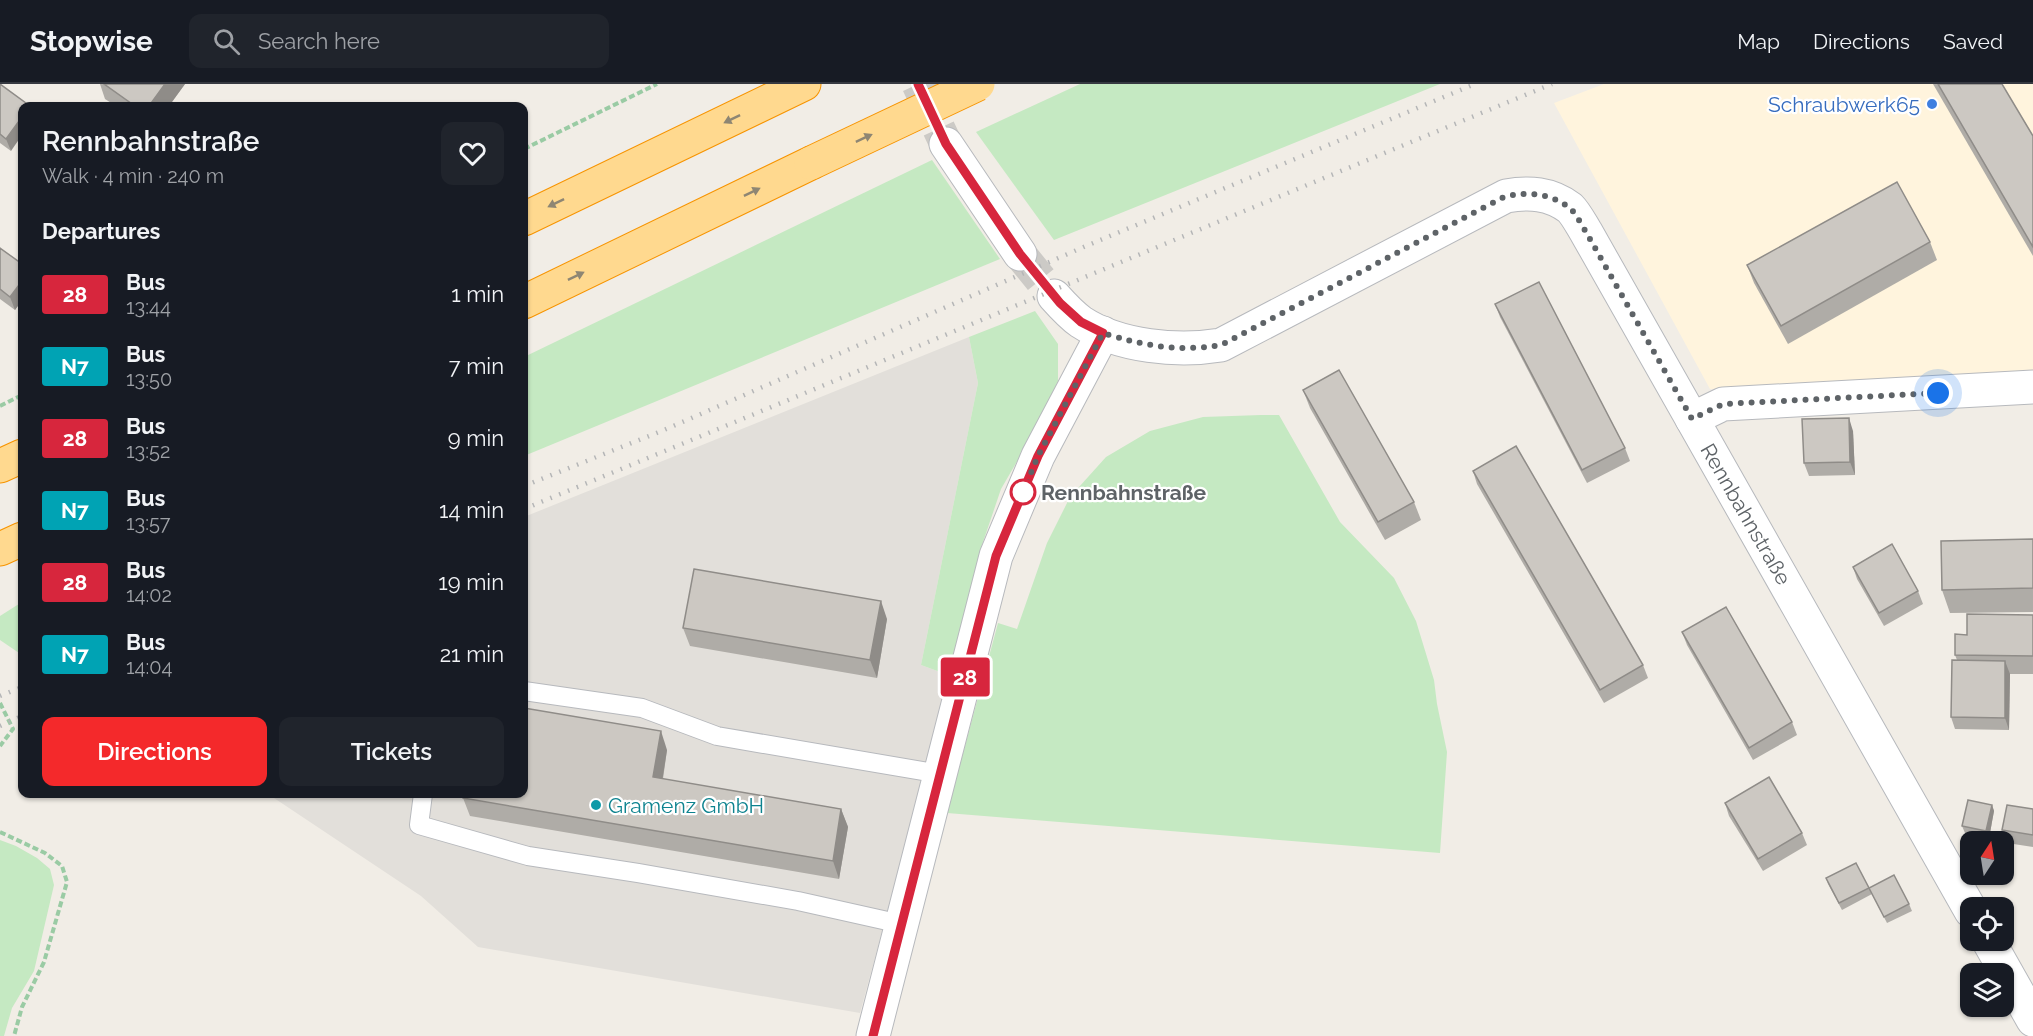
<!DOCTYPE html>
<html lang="en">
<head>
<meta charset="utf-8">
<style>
	:root { --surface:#171b24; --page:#20242c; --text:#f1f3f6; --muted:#9ea1a6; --line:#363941; --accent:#f4292b }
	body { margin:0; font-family:Raleway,sans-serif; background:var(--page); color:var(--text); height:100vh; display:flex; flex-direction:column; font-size:22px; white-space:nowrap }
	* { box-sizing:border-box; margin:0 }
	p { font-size:20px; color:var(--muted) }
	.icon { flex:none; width:33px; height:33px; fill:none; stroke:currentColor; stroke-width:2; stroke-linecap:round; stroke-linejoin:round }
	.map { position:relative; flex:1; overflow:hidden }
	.drawer { position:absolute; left:18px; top:18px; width:510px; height:696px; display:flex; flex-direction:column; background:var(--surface); border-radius:12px; box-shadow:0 2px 4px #0004 }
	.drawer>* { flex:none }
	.badge { padding:0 12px; border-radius:4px; font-size:21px; line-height:39px }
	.needle { width:39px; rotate:12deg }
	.controls { position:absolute; left:1960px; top:747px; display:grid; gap:12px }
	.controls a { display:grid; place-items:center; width:54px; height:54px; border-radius:12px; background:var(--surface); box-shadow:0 2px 4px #0004; font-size:30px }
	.you { position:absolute; width:30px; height:30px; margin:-15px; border:4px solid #fff; border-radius:50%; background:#1a73e8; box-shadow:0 0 0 9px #1a73e833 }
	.map>.badge { position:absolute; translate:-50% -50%; box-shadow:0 0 0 3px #fff }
	h2 { padding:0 24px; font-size:22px; line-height:54px }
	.round { display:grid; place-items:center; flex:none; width:63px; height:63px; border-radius:12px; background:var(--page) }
	.head { display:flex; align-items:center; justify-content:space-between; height:102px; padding:0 24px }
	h1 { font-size:28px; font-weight:600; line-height:45px }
	.cta { display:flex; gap:12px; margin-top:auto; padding:12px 24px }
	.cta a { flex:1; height:69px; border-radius:12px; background:var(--accent); color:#fff; font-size:24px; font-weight:600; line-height:69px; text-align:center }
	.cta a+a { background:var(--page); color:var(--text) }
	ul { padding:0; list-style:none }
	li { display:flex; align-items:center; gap:18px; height:72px; padding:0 24px }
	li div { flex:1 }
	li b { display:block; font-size:22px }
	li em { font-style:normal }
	li .badge { min-width:66px; font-weight:700; text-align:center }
	header { display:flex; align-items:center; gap:36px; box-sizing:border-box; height:84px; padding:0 30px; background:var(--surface); border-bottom:2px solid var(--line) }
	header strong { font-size:28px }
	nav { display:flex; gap:33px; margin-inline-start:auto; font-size:21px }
	.search { width:420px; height:54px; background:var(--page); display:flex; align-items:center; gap:15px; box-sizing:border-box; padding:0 21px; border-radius:12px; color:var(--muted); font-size:22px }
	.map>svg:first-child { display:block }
	.commercial { fill:#fff4dd }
	.industrial { fill:#e2dfda }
	.green { fill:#c5e9c2 }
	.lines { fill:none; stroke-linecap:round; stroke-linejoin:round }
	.street-tunnel { stroke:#cccac6; stroke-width:33; stroke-dasharray:33 16; stroke-linecap:butt }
	.lane-casing { stroke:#b7b9bd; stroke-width:20 }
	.street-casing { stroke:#b7b9bd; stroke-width:35 }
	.highway-casing { stroke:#f79400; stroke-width:35 }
	.path { stroke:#9acba4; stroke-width:4; stroke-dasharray:6 3; stroke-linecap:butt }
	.lane { stroke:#fff; stroke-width:18 }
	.street { stroke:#fff; stroke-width:33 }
	.highway { stroke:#ffd98f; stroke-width:33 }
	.rail { stroke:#b5b6b7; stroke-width:4.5; stroke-dasharray:1.5 8; stroke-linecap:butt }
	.highway-bridge-casing { stroke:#f79400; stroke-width:35; stroke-linecap:butt }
	.highway-bridge { stroke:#ffd98f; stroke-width:33 }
	.wall { fill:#afaca7 }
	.shaded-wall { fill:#8f8c88 }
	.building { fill:#ccc8c2; stroke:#8f8c88; stroke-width:1.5 }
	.oneway { fill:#8e8673 }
	.line-casing { stroke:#fff; stroke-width:14 }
	.line { stroke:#d7263d; stroke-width:9 }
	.walk { stroke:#5e6367; stroke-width:6; stroke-dasharray:0 10.8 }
	.shop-dot { fill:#3f7fe0; stroke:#fff; stroke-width:2 }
	.stop-dot { fill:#fff; stroke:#d7263d; stroke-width:3 }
	.culture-dot { fill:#0f9aa8; stroke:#fff; stroke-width:2 }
	.labels { text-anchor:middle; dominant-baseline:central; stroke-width:4.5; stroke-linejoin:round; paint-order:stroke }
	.shop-label { font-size:21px; fill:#366cbe; stroke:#fff; text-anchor:end }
	.stop-label { font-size:21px; font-weight:bold; fill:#5e6367; stroke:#fff; text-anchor:start }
	.street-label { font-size:21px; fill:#5e6367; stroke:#fff }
	.culture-label { font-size:21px; fill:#0d838f; stroke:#fff; text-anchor:start }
</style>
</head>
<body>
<header>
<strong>Stopwise</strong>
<div class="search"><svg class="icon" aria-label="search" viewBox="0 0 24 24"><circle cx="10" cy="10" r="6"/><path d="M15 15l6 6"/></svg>Search here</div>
<nav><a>Map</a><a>Directions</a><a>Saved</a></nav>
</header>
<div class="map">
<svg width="2033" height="952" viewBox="0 0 2033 952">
	<rect width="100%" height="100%" fill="#f1ede6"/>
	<path class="commercial" d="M1604,0H2033V290L1710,305L1554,19Z"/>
	<path class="industrial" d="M969,253L978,299L921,581L951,592L860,929L478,863L421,812L268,710H524V433Z"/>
	<g class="green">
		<path d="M1080,0H1440L1054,156L976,48Z"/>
		<path d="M932,76L1000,175L524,372V273Z"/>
		<path d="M1035,227L1058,260V297L1041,336L1001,405L982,461L951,592L921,581L978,299L969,253Z"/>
		<path d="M1261,331H1279L1340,438L1394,494L1416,537L1434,596L1437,620L1447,668L1440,769L947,729L998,539L1017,545L1047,459L1070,413L1106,373L1150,347L1203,333Z"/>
		<path d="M22,518V571L0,556V532Z"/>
		<path d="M0,756L16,762L37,774L50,785L54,801L34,887L12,924L4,952H0Z"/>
	</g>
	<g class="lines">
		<g class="street-tunnel">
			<path d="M918,0L946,60"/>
			<path d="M1020,170L1054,212"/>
		</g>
		<g class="lane-casing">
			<g id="lane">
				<path d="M524,607L642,624L717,652L940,690"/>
				<path d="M423,710L419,741L528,772L638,789L798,817L901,840"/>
			</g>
		</g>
		<g class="street-casing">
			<g id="street">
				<path d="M946,60L1020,170"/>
				<path d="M1054,212C1062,221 1071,231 1081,238C1119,263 1178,268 1221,261L1506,112C1529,108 1550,109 1570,124C1576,130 1581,140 1586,148L1971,827"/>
				<path d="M1692,335L1723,320L2033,303"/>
				<path d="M1988,856L2033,936"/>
				<path d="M873,952L996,472L1038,372L1103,249"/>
			</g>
		</g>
		<g class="highway-casing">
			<g id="highway">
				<path d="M524,135L804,0"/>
				<path d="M524,218L811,79"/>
				<path d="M0,382L22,372"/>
				<path d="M0,465L22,455"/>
			</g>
		</g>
		<g class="path">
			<path d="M524,65L657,0"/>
			<path d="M0,322L22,311"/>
			<path d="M0,619L13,645L0,662"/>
			<path d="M0,748L45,769L62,782L67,798L44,878L22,923L14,952"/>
		</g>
		<use href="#lane" class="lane"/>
		<use href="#street" class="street"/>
		<use href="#highway" class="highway"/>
		<g class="rail">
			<path d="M524,402L664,346L1086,162L1475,0"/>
			<path d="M524,425C867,284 1209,141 1552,0"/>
			<path d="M0,612L22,603"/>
			<path d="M0,642L22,632"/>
		</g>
		<g class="highway-bridge-casing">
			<path id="highway-bridge" d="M811,79L978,0"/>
		</g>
		<use href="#highway-bridge" class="highway-bridge"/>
	</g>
	<g class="wall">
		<path d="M0,0L11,67L0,59Z"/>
		<path d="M100,0H185L169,22H116L105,15Z"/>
		<path d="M1933,0H2002L2033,52V172Z"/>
		<path d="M1930,158L1937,176L1788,260L1754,199L1747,181Z"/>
		<path d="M0,164L22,180V216L15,226L0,215Z"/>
		<path d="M1495,220L1625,364L1630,377L1587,399L1500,233Z"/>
		<path d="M1303,306L1414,418L1421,436L1385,456L1310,324Z"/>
		<path d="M1853,347L1855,391L1809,392L1804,379Z"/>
		<path d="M1473,387L1643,581L1648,594L1604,619L1477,400Z"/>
		<path d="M2033,455V528L1950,529L1942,506Z"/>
		<path d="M1853,483L1918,507L1923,520L1884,542L1857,495Z"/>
		<path d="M2033,531V590H2010L2009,646L1955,645L1951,633L1957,576L1955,571L1967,551Z"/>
		<path d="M887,535L877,594L690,562L683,544Z"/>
		<path d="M1682,548L1792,638L1797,651L1753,676L1687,561Z"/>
		<path d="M667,666L663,695L841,725L848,743L839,795L470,732L463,714Z"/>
		<path d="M1725,719L1802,749L1807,761L1763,787L1729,732Z"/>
		<path d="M1992,721L1994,727L1989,754L1965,749L1962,742Z"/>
		<path d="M2033,725V763L2007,759L2002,746Z"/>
		<path d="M1826,794L1869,804L1872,810L1842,826L1828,800Z"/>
		<path d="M1869,804L1909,820L1912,827L1887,839Z"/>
	</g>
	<g class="shaded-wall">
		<path d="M165,0H185L169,22H149Z"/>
		<path d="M22,33V51L11,67L6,55Z"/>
		<path d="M22,197V216L15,226L10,213Z"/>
		<path d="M1849,334L1853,347L1855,391L1850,378Z"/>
		<path d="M881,517L887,535L877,594L870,576Z"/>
		<path d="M2005,577L2010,590L2009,646L2005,634Z"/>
		<path d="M661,647L667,666L660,711L653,693Z"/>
		<path d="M1992,721L1994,727L1989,754L1986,747Z"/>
		<path d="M841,725L848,743L839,795L833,777Z"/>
	</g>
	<g class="building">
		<path d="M0,0L30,22H22V33L6,55L0,50Z"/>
		<path d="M104,0H165L149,22H135Z"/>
		<path d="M1938,0H2002L2033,52V163Z"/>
		<path d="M1897,98L1930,158L1781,242L1747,181Z"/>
		<path d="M0,164L22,180V197L10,213L0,205Z"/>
		<path d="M1539,198L1625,364L1582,386L1495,220Z"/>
		<path d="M1339,286L1414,418L1378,438L1303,306Z"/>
		<path d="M1849,334L1850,378L1804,379L1802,335Z"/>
		<path d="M1516,362L1643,581L1600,606L1473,387Z"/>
		<path d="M2033,455V504L1942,506L1941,457Z"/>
		<path d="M1892,460L1918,507L1879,529L1853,483Z"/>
		<path d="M694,485L881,517L870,576L683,544Z"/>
		<path d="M1726,523L1792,638L1749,664L1682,548Z"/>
		<path d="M1967,530L2033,531V572L1955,571V550L1967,551Z"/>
		<path d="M1952,576L2005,577V634L1951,633Z"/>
		<path d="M524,624L661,647L653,693L841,725L833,777L463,714L464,710H524Z"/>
		<path d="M1769,693L1802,749L1758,775L1725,719Z"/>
		<path d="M1968,716L1992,721L1986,747L1962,742Z"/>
		<path d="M2007,721L2033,725V751L2002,746Z"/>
		<path d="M1856,779L1869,804L1839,819L1826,794Z"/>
		<path d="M1894,791L1909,820L1884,833L1869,804Z"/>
	</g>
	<defs><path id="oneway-solid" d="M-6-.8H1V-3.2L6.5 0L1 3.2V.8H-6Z" transform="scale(1.5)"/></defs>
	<g class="oneway">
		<use href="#oneway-solid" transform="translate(732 35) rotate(154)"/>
		<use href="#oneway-solid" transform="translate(864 54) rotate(-25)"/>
		<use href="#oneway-solid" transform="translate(752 108) rotate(-26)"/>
		<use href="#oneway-solid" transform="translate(556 119) rotate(154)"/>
		<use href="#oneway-solid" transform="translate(576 192) rotate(-26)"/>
	</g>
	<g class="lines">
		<g class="line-casing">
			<path id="line" d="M873,952L996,472L1038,372L1103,249L1081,238L1060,219L1020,170L946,60L918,0"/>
		</g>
		<use href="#line" class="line"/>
		<path class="walk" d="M1023,408L1038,372L1103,249C1145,262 1178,268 1221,261L1506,112C1529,108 1550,109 1570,124C1576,130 1581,140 1586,148L1692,335L1723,320L1938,309"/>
	</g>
	<circle class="shop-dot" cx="1932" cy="20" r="6"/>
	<circle class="stop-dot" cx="1023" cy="408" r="12"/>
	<circle class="culture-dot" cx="596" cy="721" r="6"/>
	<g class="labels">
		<g class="shop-label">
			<text x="1920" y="20">Schraubwerk65</text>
		</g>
		<g class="stop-label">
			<text x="1041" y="408">Rennbahnstraße</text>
		</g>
		<g class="street-label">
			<text transform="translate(1746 430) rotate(60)">Rennbahnstraße</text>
		</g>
		<g class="culture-label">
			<text x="608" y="721">Gramenz GmbH</text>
		</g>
	</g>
</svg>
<div class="controls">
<a><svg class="needle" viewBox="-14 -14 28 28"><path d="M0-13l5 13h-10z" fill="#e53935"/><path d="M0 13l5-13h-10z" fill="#9ea1a6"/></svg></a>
<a><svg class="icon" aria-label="locate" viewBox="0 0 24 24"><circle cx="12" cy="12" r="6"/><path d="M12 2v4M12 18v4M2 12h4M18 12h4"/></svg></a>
<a><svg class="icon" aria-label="layers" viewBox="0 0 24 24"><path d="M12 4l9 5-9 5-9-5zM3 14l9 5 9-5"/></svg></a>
</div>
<div class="you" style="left:1938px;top:309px"></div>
<b class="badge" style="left:965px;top:593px;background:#d7263d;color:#fff">28</b>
<section class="drawer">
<div class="head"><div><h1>Rennbahnstraße</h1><p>Walk · 4 min · 240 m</p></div><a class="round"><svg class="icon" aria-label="heart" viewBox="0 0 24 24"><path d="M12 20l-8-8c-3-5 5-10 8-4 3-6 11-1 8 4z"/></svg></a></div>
<h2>Departures</h2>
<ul>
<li><span class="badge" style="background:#d7263d;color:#fff">28</span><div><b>Bus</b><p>13:44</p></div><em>1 min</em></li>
<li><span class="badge" style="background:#00a3b4;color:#fff">N7</span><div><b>Bus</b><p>13:50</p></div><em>7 min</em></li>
<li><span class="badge" style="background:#d7263d;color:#fff">28</span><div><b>Bus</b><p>13:52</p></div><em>9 min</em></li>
<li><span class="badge" style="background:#00a3b4;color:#fff">N7</span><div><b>Bus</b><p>13:57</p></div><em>14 min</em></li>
<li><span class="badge" style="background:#d7263d;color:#fff">28</span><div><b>Bus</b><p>14:02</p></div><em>19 min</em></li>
<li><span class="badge" style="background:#00a3b4;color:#fff">N7</span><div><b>Bus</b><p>14:04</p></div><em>21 min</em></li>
</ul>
<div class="cta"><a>Directions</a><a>Tickets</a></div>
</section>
</div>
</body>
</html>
